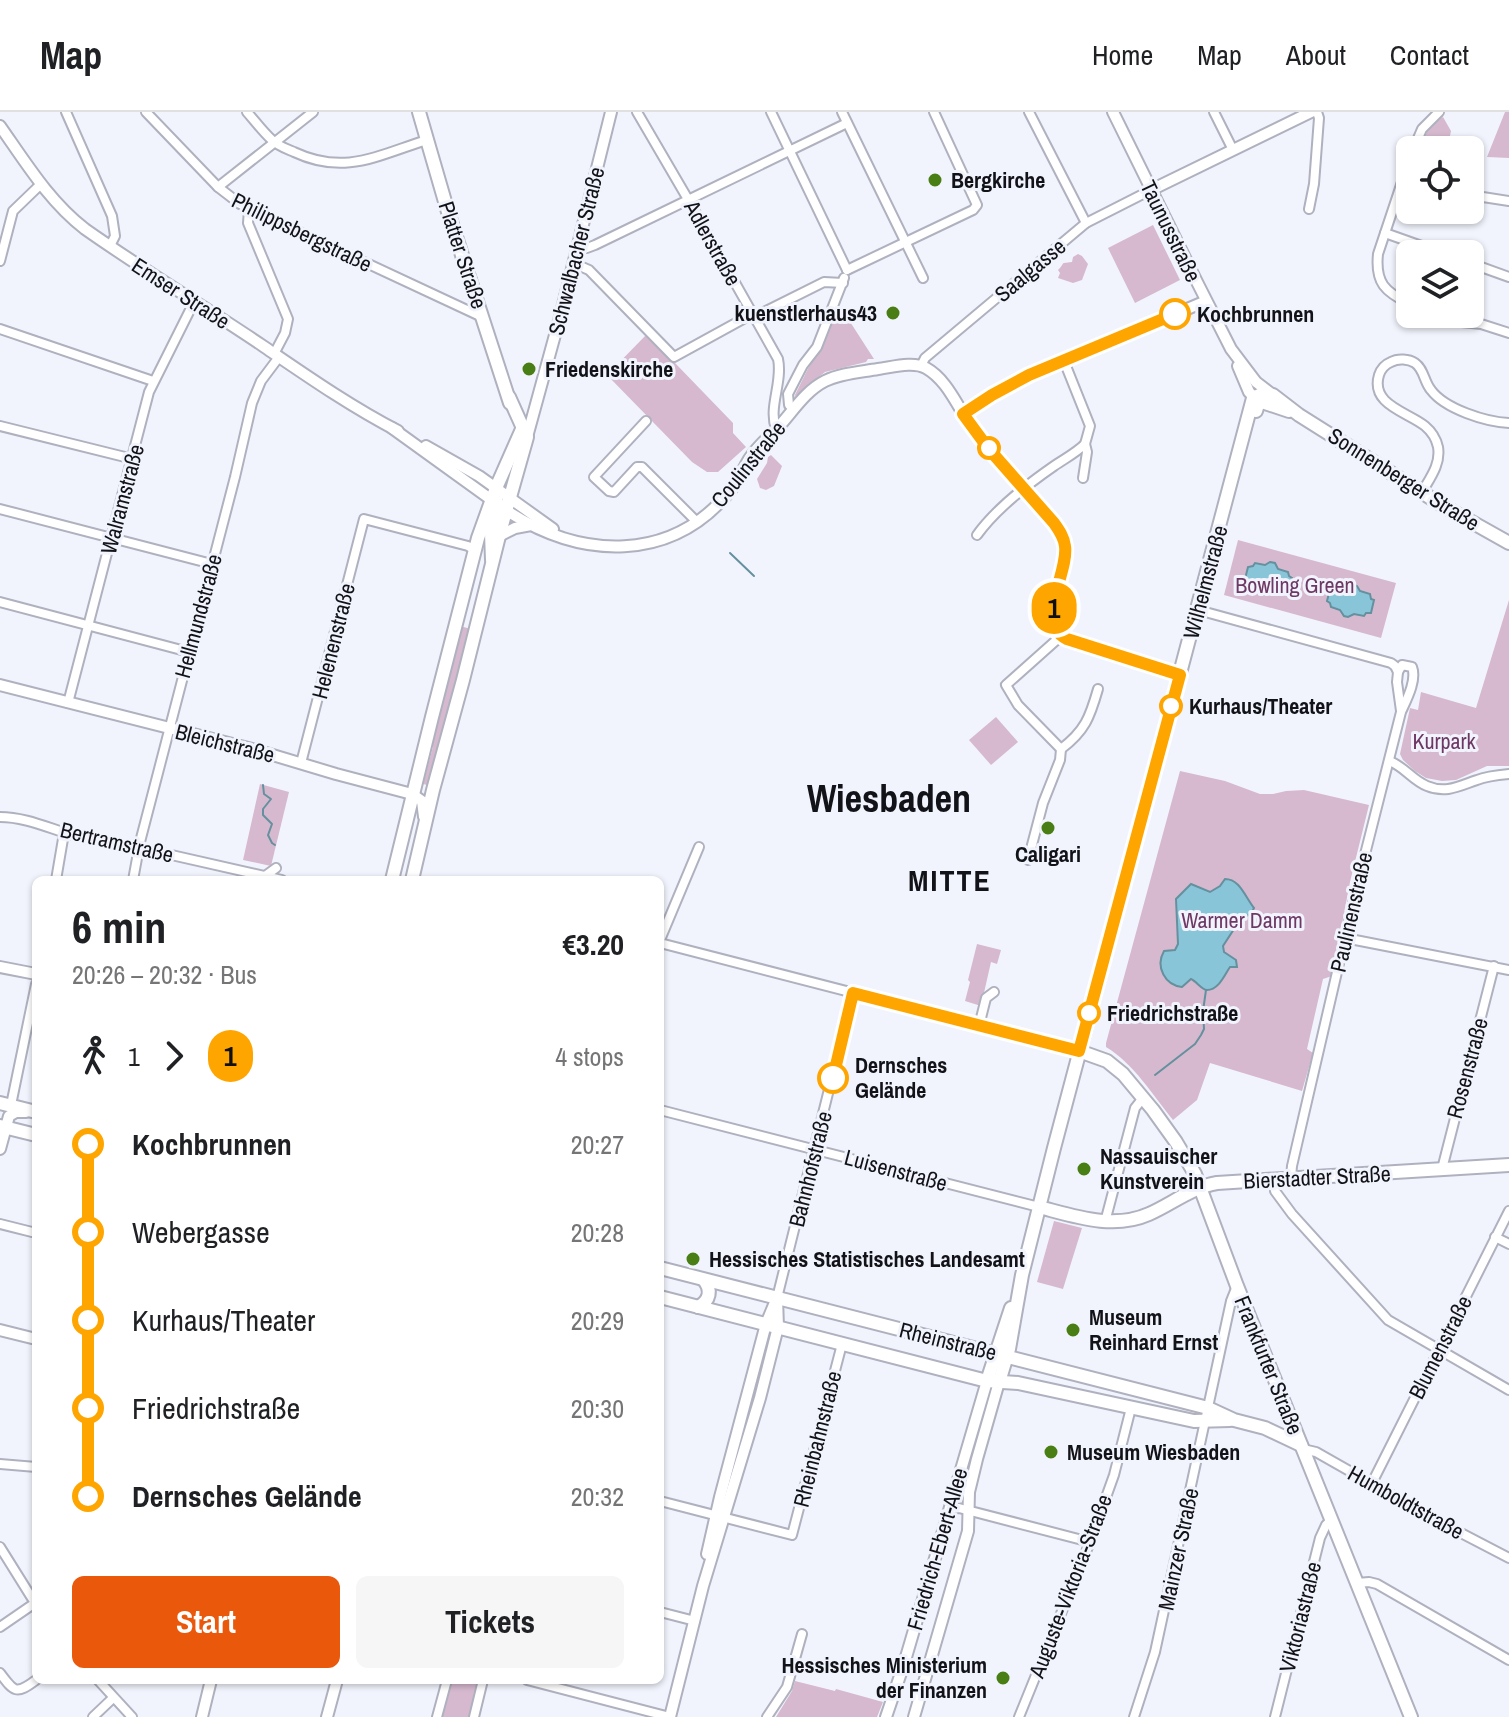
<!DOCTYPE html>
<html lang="en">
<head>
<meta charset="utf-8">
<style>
	:root { --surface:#fff; --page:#f6f6f6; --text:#202124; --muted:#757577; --line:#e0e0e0; --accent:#ea580c }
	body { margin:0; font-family:"Archivo Narrow",sans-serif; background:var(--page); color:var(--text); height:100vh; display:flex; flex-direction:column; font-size:30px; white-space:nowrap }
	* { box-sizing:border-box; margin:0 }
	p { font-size:26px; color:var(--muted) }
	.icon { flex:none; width:44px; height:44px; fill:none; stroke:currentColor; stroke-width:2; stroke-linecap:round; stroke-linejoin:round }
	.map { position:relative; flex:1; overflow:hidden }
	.side { position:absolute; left:32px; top:764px; width:632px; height:808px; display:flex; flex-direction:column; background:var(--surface); border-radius:12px; box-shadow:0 2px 6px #0004 }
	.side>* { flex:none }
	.badge { padding:0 16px; border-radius:26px; font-size:28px; line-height:52px }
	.tools { position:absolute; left:1396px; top:24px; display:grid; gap:16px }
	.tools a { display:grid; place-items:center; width:88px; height:88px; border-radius:12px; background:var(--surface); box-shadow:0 2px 6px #0004; font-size:40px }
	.map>.badge { position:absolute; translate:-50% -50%; box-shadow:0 0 0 4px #fff }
	.legs { display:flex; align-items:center; gap:12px; height:88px; padding:0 40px; font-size:26px }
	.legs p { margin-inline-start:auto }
	.summary { display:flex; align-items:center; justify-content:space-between; height:136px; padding:0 40px }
	h1 { font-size:44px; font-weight:800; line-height:60px }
	.action { display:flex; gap:16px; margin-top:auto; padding:16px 40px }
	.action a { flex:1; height:92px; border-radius:12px; background:var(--accent); color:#fff; font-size:32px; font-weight:800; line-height:92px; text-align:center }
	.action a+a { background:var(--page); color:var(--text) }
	ul { padding:0 40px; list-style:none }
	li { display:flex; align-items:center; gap:28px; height:88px; font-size:30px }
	li i { display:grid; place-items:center; width:12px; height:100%; margin:0 10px; background:currentColor }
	li i::after { content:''; width:20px; height:20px; margin:-10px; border:6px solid; border-radius:50%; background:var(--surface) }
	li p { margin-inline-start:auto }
	li:first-child i { background:linear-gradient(#0000 50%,currentColor 0) }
	li:last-child i { background:linear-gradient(currentColor 50%,#0000 0) }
	header { display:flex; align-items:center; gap:48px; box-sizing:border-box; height:112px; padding:0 40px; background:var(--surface); border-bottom:2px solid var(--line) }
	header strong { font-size:38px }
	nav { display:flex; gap:44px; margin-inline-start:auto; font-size:28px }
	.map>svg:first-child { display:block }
	.green { fill:#d6b9cf }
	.water { fill:#89c5d8; stroke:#65909e; stroke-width:2 }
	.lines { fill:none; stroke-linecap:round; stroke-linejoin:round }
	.stream { stroke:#65909e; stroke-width:2 }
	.minor-casing { stroke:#afb1bf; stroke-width:12 }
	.tertiary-casing { stroke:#afb1bf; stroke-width:14 }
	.secondary-casing { stroke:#afb1bf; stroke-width:16 }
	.minor { stroke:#fff; stroke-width:8 }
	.tertiary { stroke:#fff; stroke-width:10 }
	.secondary { stroke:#fff; stroke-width:12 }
	.line-1-casing { stroke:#fff; stroke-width:18 }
	.line-1 { stroke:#ffa500; stroke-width:12 }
	.poi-dot { fill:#487e14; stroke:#f2f4fd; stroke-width:3 }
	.stop-1-dot { fill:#fff; stroke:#ffa500; stroke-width:4 }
	.labels { text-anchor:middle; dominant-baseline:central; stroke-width:6; stroke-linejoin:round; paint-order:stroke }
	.poi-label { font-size:22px; font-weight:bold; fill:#121318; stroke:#f2f4fd; text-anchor:start }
	.street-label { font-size:22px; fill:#121318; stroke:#f2f4fd }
	.stop-label { font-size:22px; font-weight:bold; fill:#121318; stroke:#f2f4fd; text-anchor:start }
	.park-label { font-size:22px; fill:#6e3864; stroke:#f2f4fd }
	.district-label { font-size:30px; font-weight:bold; letter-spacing:2px; fill:#121318; stroke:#f2f4fd }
	.town-label { font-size:38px; font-weight:bold; fill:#121318; stroke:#f2f4fd }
</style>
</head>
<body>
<header>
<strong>Map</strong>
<nav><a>Home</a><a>Map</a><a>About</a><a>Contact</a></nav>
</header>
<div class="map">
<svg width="1509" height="1605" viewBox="0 0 1509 1605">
	<rect width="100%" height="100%" fill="#f2f4fd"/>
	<g class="green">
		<path d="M1505,0H1509V46L1487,45Z"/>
		<path d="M1443,5L1451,19L1447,38H1418L1430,14Z"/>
		<path d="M1153,113L1180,168L1135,191L1108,136Z"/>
		<path d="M1078,142L1082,144L1088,152L1082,168L1073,171L1058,166L1060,161L1058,158C1067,149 1058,152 1072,150L1073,145Z"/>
		<path d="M837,198L845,202L874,247H868L866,250L825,260L794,285Z"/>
		<path d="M647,222L733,311V321L746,335L718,360H707L692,350L607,263Z"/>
		<path d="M771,343L782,354L774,374L766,378L760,376L757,367L767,351L768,345Z"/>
		<path d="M1238,428L1396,471L1381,526L1224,483Z"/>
		<path d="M1509,488V654H1487L1456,668L1442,669L1426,666L1415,659L1403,648L1400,642L1410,596L1418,598L1421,580L1476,596Z"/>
		<path d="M460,514L471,517L431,674L423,672L433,635V615Z"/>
		<path d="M996,605L1018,630L991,653L969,628Z"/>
		<path d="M1180,659L1225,669L1260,682H1273L1286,679L1304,678L1369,693L1350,770L1332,864L1323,867L1307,937L1313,941L1302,979L1210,951L1197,988L1173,1008C1152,982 1134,952 1106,935V931Z"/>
		<path d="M260,672L289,680L271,754L243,748Z"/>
		<path d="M977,832L1001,838L997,852L991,850L981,894L965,889L970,870L968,868Z"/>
		<path d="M1054,1109L1082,1116L1063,1177L1037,1170Z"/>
		<path d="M451,1568H481L472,1605H442Z"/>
		<path d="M795,1569L835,1579L836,1577L883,1590L877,1605H776L792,1579Z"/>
	</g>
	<g class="water">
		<path d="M1270,450L1275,451L1278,457L1288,460L1289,464L1292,466L1289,479H1284L1282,482L1272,480L1266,483L1262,482L1258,476L1249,473L1248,469L1245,467L1248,455L1253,454L1255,451L1265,453Z"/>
		<path d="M1352,472L1357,474L1360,479L1370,482L1371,487L1374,488L1371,501H1366L1364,504L1354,502L1348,505L1344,504L1340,498L1331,495L1330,491L1327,489L1330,477H1334L1337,473L1347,475Z"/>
		<path d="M1225,767C1240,767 1245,785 1254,796L1252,800L1238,811L1223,834L1224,840L1236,848L1237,855H1230C1225,862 1219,878 1207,878C1202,878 1196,869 1191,867L1182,875C1165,873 1155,855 1164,839L1175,838L1178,832L1176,787L1191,772L1210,780L1220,774Z"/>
	</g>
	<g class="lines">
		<g class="stream">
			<path d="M730,441L754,464"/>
			<path d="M263,673L264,682L271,687L263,697V703L272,712L268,723L272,731L275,733"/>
			<path d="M1155,963L1195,932L1201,923L1204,917L1203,899L1206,878"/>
		</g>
		<g class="minor-casing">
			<g id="minor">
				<path d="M66,0L112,104L115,124L110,134"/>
				<path d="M146,0L218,75L240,92L482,205"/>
				<path d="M247,0C255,9 263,20 272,28C278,34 287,37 294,40C345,64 378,43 427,28"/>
				<path d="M637,0L689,89L778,247C783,270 768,295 776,317"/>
				<path d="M771,0L847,158"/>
				<path d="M842,0L923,166"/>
				<path d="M1029,0L1086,111"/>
				<path d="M1214,0L1233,38"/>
				<path d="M1413,38L1422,17L1439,0"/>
				<path d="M1410,46L1378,142C1375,171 1385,180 1410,192"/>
				<path d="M218,75L313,0"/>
				<path d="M1470,83L1509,89"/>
				<path d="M1309,97L1314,72L1319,6L1317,0"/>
				<path d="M249,98L248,111L288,207L285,221L274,242"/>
				<path d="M1385,121L1444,142"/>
				<path d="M577,134L587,136L595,133L847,11"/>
				<path d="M0,149L13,99L41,72"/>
				<path d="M573,151L589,158L674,245L745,206L764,200L824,170L843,171"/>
				<path d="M1470,151L1509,165"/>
				<path d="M847,158L973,98L977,93L934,0"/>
				<path d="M1433,202L1452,209L1481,212L1509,221"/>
				<path d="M0,217L153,269"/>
				<path d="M1064,249L1090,314L1085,332L1087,340L1083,366"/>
				<path d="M921,254L925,246L1086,111L1151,78"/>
				<path d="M793,297L789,293L788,282L803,253L817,235L844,166"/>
				<path d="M646,309L594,365L609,379L614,380L637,355H642L696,409"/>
				<path d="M0,314L133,347"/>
				<path d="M1422,380C1430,366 1441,352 1438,335C1436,326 1431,319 1425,314C1408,300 1370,293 1379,263C1381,257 1386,252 1391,250C1398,246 1409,247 1415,251C1424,257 1424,270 1431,278C1445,297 1486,310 1509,311"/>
				<path d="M0,397L212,452"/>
				<path d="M977,423C995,398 1028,372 1054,354C1064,347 1076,341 1085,332"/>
				<path d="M0,490L189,540"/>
				<path d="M1198,498L1391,551L1395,554L1398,560L1397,570L1401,599"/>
				<path d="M1061,524L1006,573L1018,593L1061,637"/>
				<path d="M68,591L149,280L194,190"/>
				<path d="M1061,637C1085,619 1090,605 1098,577"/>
				<path d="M1389,649C1404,654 1412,668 1427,674C1446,682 1459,674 1477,668C1487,664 1498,663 1509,662"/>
				<path d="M301,651L364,407L468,434L475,438"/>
				<path d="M0,705C24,705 46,715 69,722C93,729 119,734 145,737L282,768"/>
				<path d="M1028,748L1043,691L1060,648L1061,637"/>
				<path d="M265,764L276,756"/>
				<path d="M56,768L64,721"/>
				<path d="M133,768L140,730L235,365L252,291L261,269L279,245"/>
				<path d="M1345,826L1509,858"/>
				<path d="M660,828L699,735"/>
				<path d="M660,831L1079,939"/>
				<path d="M979,914L986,886L994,880"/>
				<path d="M11,993L36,872"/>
				<path d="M660,998L1039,1095"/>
				<path d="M1442,1057L1494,854"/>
				<path d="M1291,1066L1292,1054L1357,774L1401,600C1407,587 1417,568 1412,555L1402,553L1398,560"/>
				<path d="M1274,1068L1275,1079L1292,1102L1388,1208L1509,1278"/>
				<path d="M1105,1110L1135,996L1143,986"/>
				<path d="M0,1112L36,1121"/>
				<path d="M1495,1125L1509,1132"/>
				<path d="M777,1186L853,881"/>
				<path d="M1303,1337L1316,1340L1434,1407L1509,1446"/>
				<path d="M0,1352L36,1355"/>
				<path d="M1372,1371L1509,1099"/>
				<path d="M660,1389L792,1423L842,1232"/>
				<path d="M950,1397L959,1396L1090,1430"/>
				<path d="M0,1435L35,1491L0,1515"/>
				<path d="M1357,1471L1369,1470L1377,1472L1509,1548"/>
				<path d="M660,1500L695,1509"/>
				<path d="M0,1561C14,1580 16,1583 36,1568"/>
				<path d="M98,1568L132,1605"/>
				<path d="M527,1568L670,1605"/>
				<path d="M93,1605L113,1586"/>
				<path d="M437,1605L447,1568"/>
				<path d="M474,1605L483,1568"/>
				<path d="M767,1605L787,1575L802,1522"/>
				<path d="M1019,1605L1090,1430L1114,1363L1131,1296"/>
				<path d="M1134,1605L1155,1540L1231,1189L1237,1174"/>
				<path d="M1275,1605L1320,1426L1326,1413L1331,1408"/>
			</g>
		</g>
		<g class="tertiary-casing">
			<g id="tertiary">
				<path d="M1113,0L1197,170L1231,237L1256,270L1273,283"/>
				<path d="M0,14C26,51 49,89 85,117C143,158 204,194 263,234C307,264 350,294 398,319"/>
				<path d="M1151,78L1311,0"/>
				<path d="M1238,254L1249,280L1257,288"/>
				<path d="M963,302L1020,268L1206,189"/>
				<path d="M392,316L507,399C581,447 671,452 731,378C738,369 743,357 749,347C758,333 771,323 782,311C795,296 807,278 825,269C841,261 861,260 878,257C893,255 913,249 926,256C944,266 954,287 964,303C990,346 1031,379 1060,420C1071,445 1058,477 1052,502C1052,514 1056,522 1067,527L1180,563"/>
				<path d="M527,325L561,201L611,0"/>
				<path d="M426,334L479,364L553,417"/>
				<path d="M499,424L515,416L531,413"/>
				<path d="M491,448L490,421L498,389"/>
				<path d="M0,573L256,638L336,662L412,682L422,689L424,705"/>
				<path d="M0,855L36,862"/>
				<path d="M0,1037L9,1004L16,1000H26"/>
				<path d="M0,1218L36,1227"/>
				<path d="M707,1442L720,1385L766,1212L776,1188"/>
				<path d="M202,1605L211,1568"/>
				<path d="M327,1605L337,1568"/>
				<path d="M670,1605L703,1474L760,1286L778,1215L777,1186"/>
				<path d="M886,1605L904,1552L987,1269"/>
				<path d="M914,1605L968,1419L969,1380L977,1347L999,1270"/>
			</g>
		</g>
		<g class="secondary-casing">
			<g id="secondary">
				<path d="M419,0L448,100L510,291"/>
				<path d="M1256,299L1259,289L1289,299"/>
				<path d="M392,768L432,605L478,426L496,376L523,315"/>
				<path d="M412,768L433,678L463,568L499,424L527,325L509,285"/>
				<path d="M1079,939L1107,949L1123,962L1153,998L1176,1030L1195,1062L1237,1174L1411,1605"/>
				<path d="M0,991L36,1000"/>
				<path d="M0,1014L36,1023"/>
				<path d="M1039,1095C1074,1104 1113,1118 1149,1102C1172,1092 1192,1075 1217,1071L1509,1053"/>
				<path d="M660,1156L1208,1296L1234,1308L1265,1316L1301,1333"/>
				<path d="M660,1185L987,1269L1018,1271L1194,1309L1230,1308"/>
				<path d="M698,1195C710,1189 712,1178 704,1168"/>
				<path d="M987,1269L1011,1196"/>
				<path d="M999,1270L1009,1237L1022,1163L1054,1036L1253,286L1261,282L1273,283L1299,303L1445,395L1509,431"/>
			</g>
		</g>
		<use href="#minor" class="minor"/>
		<use href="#tertiary" class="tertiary"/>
		<use href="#secondary" class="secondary"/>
	</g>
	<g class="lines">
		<g class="line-1-casing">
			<path id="line-1" d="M833,966L853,881L1079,939L1180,563L1067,527C1034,511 1069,461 1065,434C1064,425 1059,418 1054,411L988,336L963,302L992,283L1029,263L1175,202"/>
		</g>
		<use href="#line-1" class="line-1"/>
	</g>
	<g class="poi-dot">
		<circle cx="935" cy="68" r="8"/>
		<circle cx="893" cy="201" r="8"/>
		<circle cx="529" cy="257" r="8"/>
		<circle cx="1048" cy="716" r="8"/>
		<circle cx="1084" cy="1057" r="8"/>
		<circle cx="693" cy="1147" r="8"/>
		<circle cx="1073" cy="1218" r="8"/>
		<circle cx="1051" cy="1340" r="8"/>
		<circle cx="1003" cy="1566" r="8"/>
	</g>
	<g class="stop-1-dot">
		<circle cx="1175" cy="202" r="14"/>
		<circle cx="989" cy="336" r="10"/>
		<circle cx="1171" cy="594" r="10"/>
		<circle cx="1089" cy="901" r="10"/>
		<circle cx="833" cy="966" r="14"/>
	</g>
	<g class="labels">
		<g class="poi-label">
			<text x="951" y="68">Bergkirche</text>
			<text x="877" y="201" text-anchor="end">kuenstlerhaus43</text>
			<text x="545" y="257">Friedenskirche</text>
			<text x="1048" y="742" text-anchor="middle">Caligari</text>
			<text x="1100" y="1044">Nassauischer<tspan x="1100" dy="25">Kunstverein</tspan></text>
			<text x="709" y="1147">Hessisches Statistisches Landesamt</text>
			<text x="1089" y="1205">Museum<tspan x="1089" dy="25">Reinhard Ernst</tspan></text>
			<text x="1067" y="1340">Museum Wiesbaden</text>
			<text x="987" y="1553" text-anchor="end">Hessisches Ministerium<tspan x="987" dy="25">der Finanzen</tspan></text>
		</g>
		<g class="street-label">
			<text transform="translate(1171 119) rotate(64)">Taunusstraße</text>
			<text transform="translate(302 120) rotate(26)">Philippsbergstraße</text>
			<text transform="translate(713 131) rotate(61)">Adlerstraße</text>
			<text transform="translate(576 139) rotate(-76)">Schwalbacher Straße</text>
			<text transform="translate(463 143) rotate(72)">Platter Straße</text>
			<text transform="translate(1030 158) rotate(-40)">Saalgasse</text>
			<text transform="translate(181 181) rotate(33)">Emser Straße</text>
			<text transform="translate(748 352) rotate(-51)">Coulinstraße</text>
			<text transform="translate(1404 367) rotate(32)">Sonnenberger Straße</text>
			<text transform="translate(122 387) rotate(-75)">Walramstraße</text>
			<text transform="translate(1205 470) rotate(-75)">Wilhelmstraße</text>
			<text transform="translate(198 504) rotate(-75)">Hellmundstraße</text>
			<text transform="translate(333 529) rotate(-76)">Helenenstraße</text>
			<text transform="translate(225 631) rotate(14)">Bleichstraße</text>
			<text transform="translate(117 730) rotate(13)">Bertramstraße</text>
			<text transform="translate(1351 800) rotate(-77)">Paulinenstraße</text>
			<text transform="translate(1467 956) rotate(-75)">Rosenstraße</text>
			<text transform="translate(810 1057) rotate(-76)">Bahnhofstraße</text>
			<text transform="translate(896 1058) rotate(15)">Luisenstraße</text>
			<text transform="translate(1317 1065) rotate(-3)">Bierstadter Straße</text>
			<text transform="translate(948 1229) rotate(14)">Rheinstraße</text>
			<text transform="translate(1440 1235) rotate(-63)">Blumenstraße</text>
			<text transform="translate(1269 1253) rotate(68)">Frankfurter Straße</text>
			<text transform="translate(817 1327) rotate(-76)">Rheinbahnstraße</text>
			<text transform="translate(1406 1390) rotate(29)">Humboldtstraße</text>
			<text transform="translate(937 1437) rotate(-74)">Friedrich-Ebert-Allee</text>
			<text transform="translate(1178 1437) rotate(-78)">Mainzer Straße</text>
			<text transform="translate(1070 1474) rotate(-69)">Auguste-Viktoria-Straße</text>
			<text transform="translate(1300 1505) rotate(-76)">Viktoriastraße</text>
		</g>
		<g class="stop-label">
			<text x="1197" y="202">Kochbrunnen</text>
			<text x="1189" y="594">Kurhaus/Theater</text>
			<text x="1107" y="901">Friedrichstraße</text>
			<text x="855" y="953">Dernsches<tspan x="855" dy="25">Gelände</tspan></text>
		</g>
		<g class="park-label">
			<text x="1295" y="473">Bowling Green</text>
			<text x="1444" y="629">Kurpark</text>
			<text x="1242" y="808">Warmer Damm</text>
		</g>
		<g class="district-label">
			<text x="950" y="768">MITTE</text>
		</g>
		<g class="town-label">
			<text x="889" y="686">Wiesbaden</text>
		</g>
	</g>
</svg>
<div class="tools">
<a><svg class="icon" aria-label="locate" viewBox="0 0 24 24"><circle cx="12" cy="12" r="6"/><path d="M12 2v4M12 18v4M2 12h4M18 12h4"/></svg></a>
<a><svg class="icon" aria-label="layers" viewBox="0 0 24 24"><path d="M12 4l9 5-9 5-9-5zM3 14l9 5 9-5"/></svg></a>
</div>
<b class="badge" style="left:1054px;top:496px;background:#ffa500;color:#111">1</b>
<section class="side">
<div class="summary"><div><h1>6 min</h1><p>20:26 – 20:32 · Bus</p></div><b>€3.20</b></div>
<div class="legs"><svg class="icon" aria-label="walk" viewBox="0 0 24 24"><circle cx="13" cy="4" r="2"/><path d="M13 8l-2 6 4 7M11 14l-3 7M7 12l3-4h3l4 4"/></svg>1<svg class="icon" aria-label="forward" viewBox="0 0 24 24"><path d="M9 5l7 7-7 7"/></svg><b class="badge" style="background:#ffa500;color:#111">1</b><p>4 stops</p></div>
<ul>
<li><i style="color:#ffa500"></i><b>Kochbrunnen</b><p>20:27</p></li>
<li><i style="color:#ffa500"></i><span>Webergasse</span><p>20:28</p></li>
<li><i style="color:#ffa500"></i><span>Kurhaus/Theater</span><p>20:29</p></li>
<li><i style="color:#ffa500"></i><span>Friedrichstraße</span><p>20:30</p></li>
<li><i style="color:#ffa500"></i><b>Dernsches Gelände</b><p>20:32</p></li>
</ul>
<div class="action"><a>Start</a><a>Tickets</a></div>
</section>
</div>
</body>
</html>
